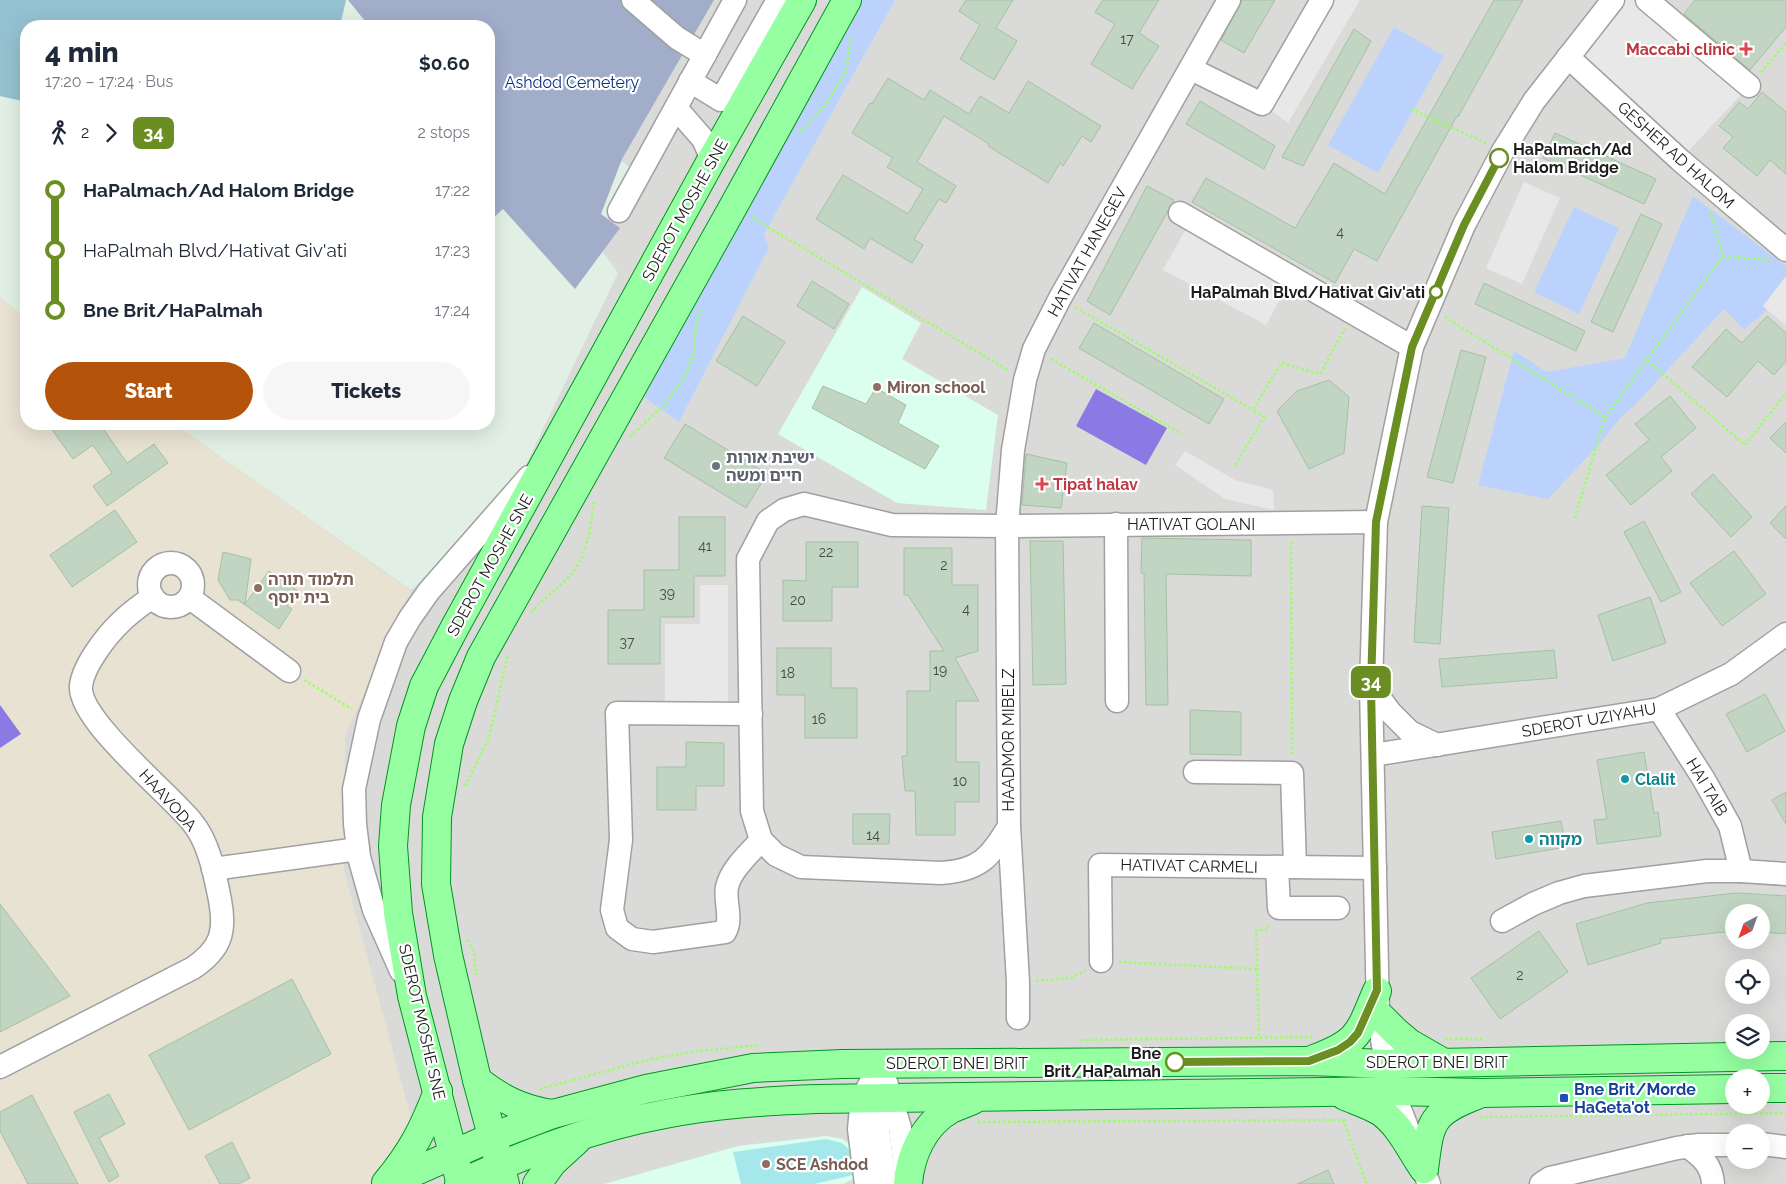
<!DOCTYPE html>
<html lang="en">
<head>
<meta charset="utf-8">
<style>
	:root { --surface:#fff; --page:#f6f6f7; --text:#1f2937; --muted:#747a83; --accent:#b45309 }
	body { margin:0; font-family:Raleway,"Noto Sans Hebrew",sans-serif; background:var(--page); color:var(--text); height:100vh; display:flex; flex-direction:column; font-size:19px; white-space:nowrap }
	* { box-sizing:border-box; margin:0 }
	p { font-size:16px; color:var(--muted) }
	.icon { flex:none; width:28px; height:28px; fill:none; stroke:currentColor; stroke-width:2; stroke-linecap:round; stroke-linejoin:round }
	.map { position:relative; flex:1; overflow:hidden }
	.details { position:absolute; left:20px; top:20px; width:475px; height:410px; display:flex; flex-direction:column; background:var(--surface); border-radius:20px; box-shadow:0 5px 20px #0002 }
	.details>* { flex:none }
	.badge { padding:0 10px; border-radius:8px; font-size:18px; line-height:32px }
	.needle { width:32px; rotate:221deg }
	.tools { position:absolute; left:1725px; top:904px; display:grid; gap:10px }
	.tools a { display:grid; place-items:center; width:45px; height:45px; border-radius:50%; background:var(--surface); box-shadow:0 5px 20px #0002; font-size:25px }
	.map>.badge { position:absolute; translate:-50% -50%; box-shadow:0 0 0 2px #fff }
	.legs { display:flex; align-items:center; gap:8px; height:55px; padding:0 25px; font-size:16px }
	.legs p { margin-inline-start:auto }
	.head { display:flex; align-items:center; justify-content:space-between; height:85px; padding:0 25px }
	h1 { font-size:28px; font-weight:800; line-height:38px }
	.action { display:flex; gap:10px; margin-top:auto; padding:10px 25px }
	.action a { flex:1; height:58px; border-radius:30px; background:var(--accent); color:#fff; font-size:20px; font-weight:800; line-height:58px; text-align:center }
	.action a+a { background:var(--page); color:var(--text) }
	ul { padding:0 25px; list-style:none }
	li { display:flex; align-items:center; gap:18px; height:60px; font-size:19px }
	li i { display:grid; place-items:center; width:8px; height:100%; margin:0 6px; background:currentColor }
	li i::after { content:''; width:12px; height:12px; margin:-6px; border:4px solid; border-radius:50%; background:var(--surface) }
	li p { margin-inline-start:auto }
	li:first-child i { background:linear-gradient(#0000 50%,currentColor 0) }
	li:last-child i { background:linear-gradient(currentColor 50%,#0000 0) }
	.map>svg:first-child { display:block }
	.residential { fill:#dadbd9; fill-rule:evenodd }
	.industrial { fill:#e8e2d3 }
	.education { fill:#daffee }
	.grass { fill:#a4e8ec }
	.forest { fill:#94c1d0 }
	.cemetery { fill:#a1adc9 }
	.park { fill:#bbd3fc }
	.pitch { fill:#8b7ae3 }
	.parking { fill:#e8e8e8 }
	.building { fill:#c2d5c2; stroke:#a3c1a3 }
	.lines { fill:none; stroke-linecap:round; stroke-linejoin:round }
	.minor-casing { stroke:#a0a0a0; stroke-width:25 }
	.major-casing { stroke:#009520; stroke-width:30 }
	.path { stroke:#99ff62; stroke-width:2.5; stroke-dasharray:2.5 2.5; stroke-linecap:butt }
	.minor { stroke:#fff; stroke-width:22 }
	.major { stroke:#96ffa2; stroke-width:28 }
	.line-1-casing { stroke:#fff; stroke-width:11 }
	.line-1 { stroke:#6b8e23; stroke-width:8 }
	.health-dot { fill:#e0444e; stroke:#fff; stroke-width:2 }
	.stop-1-dot { fill:#fff; stroke:#6b8e23; stroke-width:2.5 }
	.education-dot { fill:#8d6e63; stroke:#fff; stroke-width:2 }
	.worship-dot { fill:#6b7280; stroke:#fff; stroke-width:2 }
	.culture-dot { fill:#0f9aa8; stroke:#fff; stroke-width:2 }
	.transit-dot { fill:#1a4fb4; stroke:#fff; stroke-width:2 }
	.labels { text-anchor:middle; dominant-baseline:central; stroke-width:4.5; stroke-linejoin:round; paint-order:stroke }
	.number-label { font-size:14px; fill:#464a46 }
	.health-label { font-size:16px; font-weight:bold; fill:#be3a42; stroke:#fff; text-anchor:end }
	.park-label { font-size:16px; fill:#053280; stroke:#fff }
	.stop-label { font-size:16px; font-weight:bold; fill:#1c1c1c; stroke:#fff; text-anchor:end }
	.street-label { font-size:16px; fill:#1c1c1c; stroke:#fff }
	.education-label { font-size:16px; font-weight:bold; fill:#785e54; stroke:#fff; text-anchor:start }
	.worship-label { font-size:16px; font-weight:bold; fill:#5b616d; stroke:#fff; text-anchor:start }
	.culture-label { font-size:16px; font-weight:bold; fill:#0d838f; stroke:#fff; text-anchor:start }
	.transit-label { font-size:16px; font-weight:bold; fill:#164399; stroke:#fff; text-anchor:start }
</style>
</head>
<body>
<div class="map">
<svg width="1786" height="1184" viewBox="0 0 1786 1184">
	<rect width="100%" height="100%" fill="#e1efe4"/>
	<path class="residential" d="M427,0H1786V1184H0V297L26,318V424H174L411,590L506,506L618,273L597,244L630,168L489,51V26ZM1734,912H1761V940H1734ZM1734,968H1761V995H1734ZM1734,1022H1761V1050H1734ZM1734,1078H1761V1105H1734ZM1734,1132H1761V1160H1734Z"/>
	<path class="industrial" d="M0,297L26,318V424H174L411,591L345,736L344,871L429,1184H0Z"/>
	<g class="education">
		<path d="M862,287L921,323L902,359L998,415L986,510L897,503L778,434Z"/>
		<path d="M827,1136L843,1139L856,1150L857,1177L843,1184H604L738,1146Z"/>
	</g>
	<path class="grass" d="M826,1139L842,1143L852,1152L853,1175L814,1184H741L733,1152Z"/>
	<path class="forest" d="M0,0H346L340,26H26V102L0,96Z"/>
	<path class="cemetery" d="M348,0H714L622,159L601,214L620,228L575,289L503,209L489,222V26H369Z"/>
	<g class="park">
		<path d="M858,0H895L764,234L769,247L679,422L641,395Z"/>
		<path d="M1394,27L1444,56L1378,173L1328,145Z"/>
		<path d="M1693,196L1786,266V276L1763,306L1767,310L1744,330L1724,309L1635,405L1621,417L1604,439L1548,499L1478,485L1514,351L1547,372L1625,358Z"/>
		<path d="M1574,207L1619,228L1579,314L1534,292Z"/>
	</g>
	<g class="pitch">
		<path d="M1096,389L1167,428L1146,465L1076,426Z"/>
		<path d="M0,705L21,734L0,748Z"/>
	</g>
	<g class="parking">
		<path d="M1322,0H1360L1288,123L1262,104Z"/>
		<path d="M1613,0H1647L1749,86L1680,160L1569,57Z"/>
		<path d="M1524,182L1560,198L1522,284L1486,268Z"/>
		<path d="M1188,225L1291,279L1266,325L1163,270Z"/>
		<path d="M1786,276V326L1763,306Z"/>
		<path d="M1185,451L1235,480L1273,490L1274,510L1225,499L1175,465Z"/>
		<path d="M700,585H728V706L665,705V624H700Z"/>
	</g>
	<g class="building">
		<path d="M966,0H1013L996,28L1017,41L994,80L960,59L980,25L959,11Z"/>
		<path d="M1103,0H1159L1139,33L1159,46L1132,89L1091,64L1115,24L1095,12Z"/>
		<path d="M1242,0H1275L1244,53L1221,40Z"/>
		<path d="M1494,0H1523L1458,117L1457,116L1377,261L1354,249L1335,283L1192,202L1206,178L1295,228L1334,163L1385,194Z"/>
		<path d="M1695,0H1786V27L1750,70L1684,14Z"/>
		<path d="M1354,29L1371,41L1303,166L1282,157Z"/>
		<path d="M888,78L924,100L930,90L969,114L980,96L1009,113L1028,81L1101,126L1091,142L1082,136L1063,166L1060,163L1048,183L988,146L989,144L944,116L917,162L956,186L946,203L939,199L914,239L923,245L912,263L870,238L864,249L816,219L843,175L908,214L923,189L887,167L893,158L852,133L870,103L872,104Z"/>
		<path d="M1762,92L1786,112V174L1770,160L1757,176L1723,148L1733,137L1719,126L1739,102L1748,109Z"/>
		<path d="M1200,101L1275,146L1264,169L1186,124Z"/>
		<path d="M1555,133L1656,179L1644,204L1543,158Z"/>
		<path d="M1147,186L1174,200L1110,315L1087,301Z"/>
		<path d="M1641,214L1662,224L1613,332L1591,322Z"/>
		<path d="M812,281L849,304L834,329L797,306Z"/>
		<path d="M1484,283L1585,331L1576,351L1475,304Z"/>
		<path d="M743,316L785,342L757,386L716,361Z"/>
		<path d="M1767,316L1786,333V361L1774,375L1758,361L1727,397L1692,367L1726,329L1742,343Z"/>
		<path d="M1094,323L1224,399L1209,424L1079,348Z"/>
		<path d="M1461,350L1486,357L1453,483L1427,477Z"/>
		<path d="M1329,380L1349,397L1344,453L1309,469L1277,411L1297,391Z"/>
		<path d="M823,386L866,404L876,388L906,405L898,423L939,446L925,469L812,408Z"/>
		<path d="M1670,396L1696,428L1661,457L1672,471L1631,505L1606,475L1649,440L1635,424Z"/>
		<path d="M1786,422V453L1770,438Z"/>
		<path d="M48,424H100L127,463L154,444L168,463L107,506L93,486L112,473L93,445L73,459Z"/>
		<path d="M685,424L767,474L746,508L664,458Z"/>
		<path d="M1026,454L1067,463L1061,508L1022,505Z"/>
		<path d="M1713,474L1752,517L1731,537L1691,494Z"/>
		<path d="M1422,506L1449,508L1440,644L1414,642Z"/>
		<path d="M1786,506V539L1770,523Z"/>
		<path d="M115,510L137,542L72,587L50,555Z"/>
		<path d="M679,517H725V576H694V617H660V664H608V610H644V570H679Z"/>
		<path d="M1644,521L1681,592L1661,602L1624,532Z"/>
		<path d="M1142,538L1251,540V576L1166,574L1168,705H1146L1144,573H1141Z"/>
		<path d="M1030,541H1063L1066,684L1033,685Z"/>
		<path d="M806,542H858V587H832V621H783V580L806,581Z"/>
		<path d="M904,548H952V585H978V651L955,658L979,701H956V762H979V802H955V835H916L915,791H905L902,756H907V691H930V651H944L908,595H904Z"/>
		<path d="M1734,551L1766,594L1722,626L1690,583Z"/>
		<path d="M223,552L251,559L245,604L269,571L298,591L287,606L292,609L279,629L238,600H230L218,580Z"/>
		<path d="M1650,597L1666,643L1613,661L1598,615Z"/>
		<path d="M777,648H831V688H857V738H805V695H777Z"/>
		<path d="M1554,650L1557,678L1442,687L1439,659Z"/>
		<path d="M1765,694L1785,731L1747,752L1726,714Z"/>
		<path d="M1190,710L1241,712V755L1190,754Z"/>
		<path d="M686,742L724,743V786H696V810H657V767H686Z"/>
		<path d="M1644,752L1654,813L1658,812L1661,836L1597,844L1594,820L1607,819L1597,760Z"/>
		<path d="M1786,792V824L1772,800Z"/>
		<path d="M853,814H890L889,844H853Z"/>
		<path d="M1561,821L1566,847L1496,859L1492,832Z"/>
		<path d="M1736,893L1786,896V934L1761,932V912H1734V931L1660,939L1661,943L1588,965L1576,924L1647,903Z"/>
		<path d="M0,904L70,996L0,1032Z"/>
		<path d="M1539,931L1568,972L1500,1019L1471,978Z"/>
		<path d="M292,979L331,1054L189,1130L149,1055Z"/>
		<path d="M109,1094L125,1124L99,1138L119,1176L109,1182L74,1112Z"/>
		<path d="M32,1095L78,1184H28L0,1131V1112Z"/>
		<path d="M232,1142L250,1178L239,1184H220L205,1156Z"/>
		<path d="M1328,1170L1334,1184H1297Z"/>
	</g>
	<g class="lines">
		<g class="minor-casing">
			<g id="minor">
				<path d="M633,0L677,38L705,55"/>
				<path d="M1229,0L1060,298L1034,349L1025,380L1013,450L1007,526L1009,826C991,857 979,871 941,873L801,867L776,855L761,840L752,811L748,559L768,521L784,510L804,504L892,525L1007,526L1376,522"/>
				<path d="M1647,0L1749,86"/>
				<path d="M1568,57L1680,160L1786,250"/>
				<path d="M1191,69L1262,104L1322,0"/>
				<path d="M690,81L721,100L778,0"/>
				<path d="M676,108L703,139L712,159"/>
				<path d="M619,211L735,0"/>
				<path d="M1180,213L1412,347"/>
				<path d="M1116,524L1117,701"/>
				<circle cx="171" cy="585" r="22"/>
				<path d="M190,598L289,671"/>
				<path d="M1371,686L1390,712L1410,732L1437,745"/>
				<path d="M1659,709L1703,778L1730,826L1741,871"/>
				<path d="M751,714L617,713L621,840L612,910L617,928L632,939L653,942L725,932C733,918 724,902 727,887C731,869 750,853 761,840"/>
				<path d="M1373,755L1659,709L1731,674L1786,634"/>
				<path d="M1195,772L1292,773L1295,867"/>
				<path d="M1009,826L1018,982V1018"/>
				<path d="M1277,867L1279,908H1338"/>
				<path d="M213,869L358,849"/>
				<path d="M1502,921L1533,904L1559,893L1584,886L1707,871H1741L1786,874"/>
				<path d="M1101,961L1100,865L1375,868"/>
				<path d="M401,971L374,910L359,857L355,824L354,789L369,719L396,642L410,618L429,591L529,477"/>
				<path d="M0,1067L193,968C221,949 226,932 220,900C215,875 209,842 192,822C170,794 78,720 81,686C82,675 90,661 96,652C111,629 129,612 153,597"/>
				<path d="M886,1082L900,1128L906,1177"/>
				<path d="M877,1085L874,1098L885,1184"/>
				<path d="M1761,1144L1786,1147"/>
				<path d="M1687,1146C1702,1157 1712,1165 1713,1184"/>
				<path d="M866,1184L859,1129L862,1098L881,1064"/>
				<path d="M1429,1184L1393,1091L1386,1064L1378,1014L1371,686L1376,522L1412,347L1464,225L1503,151L1534,101L1613,0"/>
				<path d="M1541,1184L1550,1178L1559,1176L1677,1148L1699,1145H1734"/>
			</g>
		</g>
		<g class="major-casing">
			<g id="major">
				<path d="M1378,1014L1396,1032L1409,1043L1442,1062"/>
				<path d="M1314,1059C1360,1042 1359,1033 1377,991"/>
				<path d="M477,1080C501,1099 523,1110 553,1114"/>
				<path d="M1761,1088H1786"/>
				<path d="M1345,1096C1357,1101 1370,1105 1381,1112C1400,1125 1411,1151 1424,1169"/>
				<path d="M1424,1169C1430,1122 1430,1113 1477,1095"/>
				<path d="M386,1183C412,1152 424,1128 438,1091"/>
				<path d="M387,1184L492,1137L553,1114L646,1089L753,1068L842,1064L1309,1061L1386,1064L1786,1056"/>
				<path d="M459,1184C525,1154 593,1127 665,1114C715,1104 765,1101 816,1099L1393,1091L1481,1093L1734,1089"/>
				<path d="M461,1184L412,996L398,913L393,846L396,805L411,726L424,686L455,627L712,159L802,0"/>
				<path d="M505,1184L477,1080L448,955L436,884L437,817L449,744L463,701L481,657L733,207L847,0"/>
				<path d="M537,1184L552,1163L576,1141"/>
				<path d="M908,1184C910,1155 924,1124 951,1109C958,1106 966,1103 973,1100"/>
			</g>
		</g>
		<g class="path">
			<path d="M1761,72L1786,43"/>
			<path d="M1411,109L1486,143"/>
			<path d="M799,133L826,104L846,71L851,37"/>
			<path d="M1710,211L1723,256"/>
			<path d="M751,217L1008,370"/>
			<path d="M1723,256L1769,260"/>
			<path d="M1075,307L1253,410"/>
			<path d="M1445,317L1605,417"/>
			<path d="M1051,359L1182,434"/>
			<path d="M1647,360L1745,445L1786,393"/>
			<path d="M630,437L668,401L684,378L694,353L696,325L701,309"/>
			<path d="M1235,465L1264,417L1253,410L1281,363L1320,374L1345,328"/>
			<path d="M1575,518L1605,417L1723,256"/>
			<path d="M1291,542L1292,754"/>
			<path d="M531,613C542,600 554,591 566,580C588,558 590,529 594,500"/>
			<path d="M304,680L352,709"/>
			<path d="M465,786L489,738L508,654"/>
			<path d="M468,940L474,952L476,975"/>
			<path d="M1119,962L1257,969"/>
			<path d="M1036,981L1070,978L1086,970"/>
			<path d="M1259,1036L1256,930H1268V923"/>
			<path d="M1445,1039H1485"/>
			<path d="M1080,1040L1312,1037"/>
			<path d="M540,1089L651,1059L692,1052L759,1045"/>
			<path d="M1480,1117L1786,1113"/>
			<path d="M1343,1120L1367,1184"/>
			<path d="M978,1122L1345,1120"/>
		</g>
		<use href="#minor" class="minor"/>
		<use href="#major" class="major"/>
	</g>
	<g class="lines">
		<g class="line-1-casing">
			<path id="line-1" d="M1175,1062L1309,1061L1338,1050L1350,1042L1358,1033L1377,990L1371,686L1376,522L1412,347L1464,225L1499,158"/>
		</g>
		<use href="#line-1" class="line-1"/>
	</g>
	<g class="health-dot">
		<path d="M1743.5 41.5h5v5h5v5h-5v5h-5v-5h-5v-5h5z"/>
		<path d="M1039.5 476.5h5v5h5v5h-5v5h-5v-5h-5v-5h5z"/>
	</g>
	<g class="stop-1-dot">
		<circle cx="1499" cy="158" r="9"/>
		<circle cx="1436" cy="292" r="6"/>
		<circle cx="1175" cy="1062" r="9"/>
	</g>
	<g class="education-dot">
		<circle cx="877" cy="387" r="5"/>
		<circle cx="258" cy="588" r="5"/>
		<circle cx="766" cy="1164" r="5"/>
	</g>
	<circle class="worship-dot" cx="716" cy="466" r="5"/>
	<g class="culture-dot">
		<circle cx="1625" cy="779" r="5"/>
		<circle cx="1529" cy="839" r="5"/>
	</g>
	<rect class="transit-dot" x="1559" y="1093" width="10" height="10" rx="2.5"/>
	<g class="labels">
		<g class="number-label">
			<text x="1127" y="39">17</text>
			<text x="1340" y="232">4</text>
			<text x="705" y="546">41</text>
			<text x="826" y="552">22</text>
			<text x="944" y="565">2</text>
			<text x="667" y="593">39</text>
			<text x="798" y="600">20</text>
			<text x="966" y="609">4</text>
			<text x="627" y="642">37</text>
			<text x="940" y="670">19</text>
			<text x="788" y="673">18</text>
			<text x="819" y="719">16</text>
			<text x="960" y="781">10</text>
			<text x="873" y="835">14</text>
			<text x="1520" y="975">2</text>
		</g>
		<g class="health-label">
			<text x="1735" y="49">Maccabi clinic</text>
			<text x="1053" y="484" text-anchor="start">Tipat halav</text>
		</g>
		<g class="park-label">
			<text x="572" y="82">Ashdod Cemetery</text>
		</g>
		<g class="stop-label">
			<text x="1513" y="149" text-anchor="start">HaPalmach/Ad<tspan x="1513" dy="18">Halom Bridge</tspan></text>
			<text x="1425" y="292">HaPalmah Blvd/Hativat Giv'ati</text>
			<text x="1161" y="1053">Bne<tspan x="1161" dy="18">Brit/HaPalmah</tspan></text>
		</g>
		<g class="street-label">
			<text transform="translate(1676 155) rotate(42)">GESHER AD HALOM</text>
			<text transform="translate(685 210) rotate(-61)">SDEROT MOSHE SNE</text>
			<text transform="translate(1087 252) rotate(-61)">HATIVAT HANEGEV</text>
			<text x="1191" y="524">HATIVAT GOLANI</text>
			<text transform="translate(490 565) rotate(-61)">SDEROT MOSHE SNE</text>
			<text transform="translate(1589 720) rotate(-10)">SDEROT UZIYAHU</text>
			<text transform="translate(1008 740) rotate(-90)">HAADMOR MIBELZ</text>
			<text transform="translate(1707 787) rotate(59)">HAI TAIB</text>
			<text transform="translate(168 800) rotate(48)">HAAVODA</text>
			<text transform="translate(1189 866) rotate(1)">HATIVAT CARMELI</text>
			<text transform="translate(422 1022) rotate(77)">SDEROT MOSHE SNE</text>
			<text x="1437" y="1062">SDEROT BNEI BRIT</text>
			<text x="957" y="1063">SDEROT BNEI BRIT</text>
		</g>
		<g class="education-label">
			<text x="887" y="387">Miron school</text>
			<text x="268" y="579">תלמוד תורה<tspan x="268" dy="18">בית יוסף</tspan></text>
			<text x="776" y="1164">SCE Ashdod</text>
		</g>
		<g class="worship-label">
			<text x="726" y="457">ישיבת אורות<tspan x="726" dy="18">חיים ומשה</tspan></text>
		</g>
		<g class="culture-label">
			<text x="1635" y="779">Clalit</text>
			<text x="1539" y="839">מקווה</text>
		</g>
		<g class="transit-label">
			<text x="1574" y="1089">Bne Brit/Morde<tspan x="1574" dy="18">HaGeta'ot</tspan></text>
		</g>
	</g>
</svg>
<div class="tools">
<a><svg class="needle" viewBox="-14 -14 28 28"><path d="M0-13l5 13h-10z" fill="#e53935"/><path d="M0 13l5-13h-10z" fill="#747a83"/></svg></a>
<a><svg class="icon" aria-label="locate" viewBox="0 0 24 24"><circle cx="12" cy="12" r="6"/><path d="M12 2v4M12 18v4M2 12h4M18 12h4"/></svg></a>
<a><svg class="icon" aria-label="layers" viewBox="0 0 24 24"><path d="M12 4l9 5-9 5-9-5zM3 14l9 5 9-5"/></svg></a>
<a>+</a>
<a>−</a>
</div>
<b class="badge" style="left:1371px;top:682px;background:#6b8e23;color:#fff">34</b>
<section class="details">
<div class="head"><div><h1>4 min</h1><p>17:20 – 17:24 · Bus</p></div><b>$0.60</b></div>
<div class="legs"><svg class="icon" aria-label="walk" viewBox="0 0 24 24"><circle cx="13" cy="4" r="2"/><path d="M13 8l-2 6 4 7M11 14l-3 7M7 12l3-4h3l4 4"/></svg>2<svg class="icon" aria-label="forward" viewBox="0 0 24 24"><path d="M9 5l7 7-7 7"/></svg><b class="badge" style="background:#6b8e23;color:#fff">34</b><p>2 stops</p></div>
<ul>
<li><i style="color:#6b8e23"></i><b>HaPalmach/Ad Halom Bridge</b><p>17:22</p></li>
<li><i style="color:#6b8e23"></i><span>HaPalmah Blvd/Hativat Giv'ati</span><p>17:23</p></li>
<li><i style="color:#6b8e23"></i><b>Bne Brit/HaPalmah</b><p>17:24</p></li>
</ul>
<div class="action"><a>Start</a><a>Tickets</a></div>
</section>
</div>
</body>
</html>
